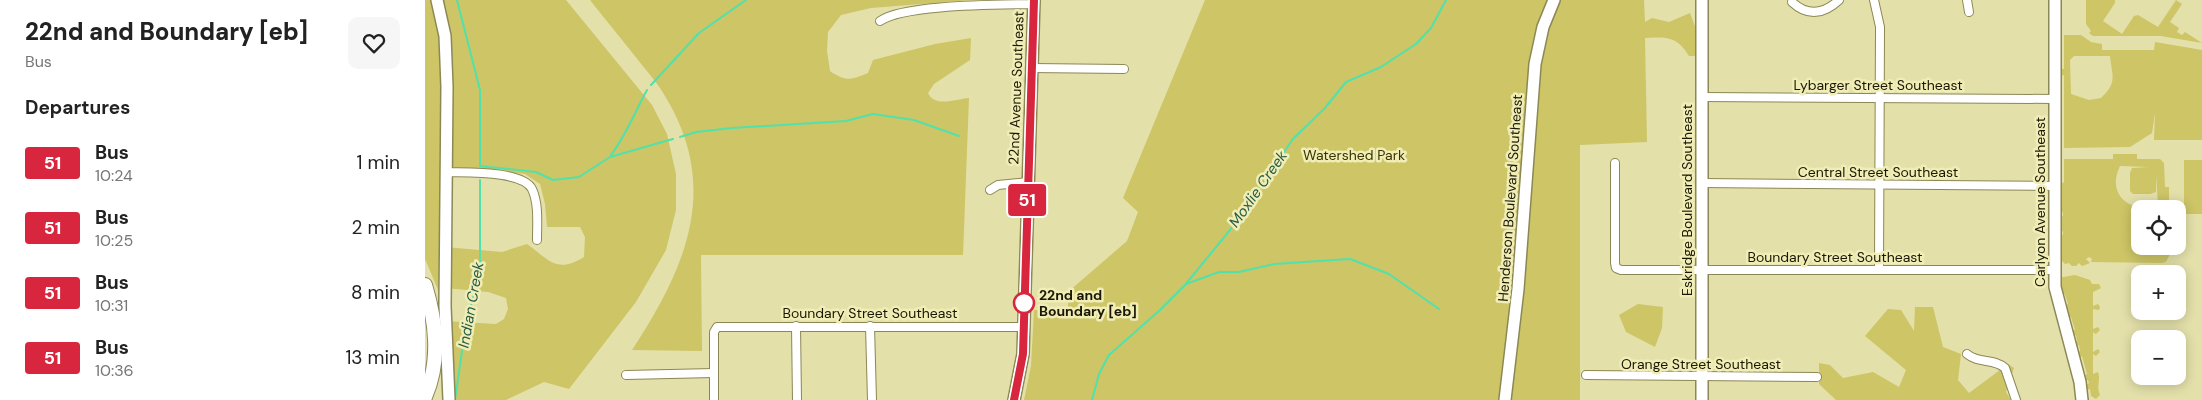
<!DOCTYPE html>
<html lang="en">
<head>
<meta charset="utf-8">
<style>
	:root { --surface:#fff; --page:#f6f6f6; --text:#222; --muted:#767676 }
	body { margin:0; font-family:"DM Sans",sans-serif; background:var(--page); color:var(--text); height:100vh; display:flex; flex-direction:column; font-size:19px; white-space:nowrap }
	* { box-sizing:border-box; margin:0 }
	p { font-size:16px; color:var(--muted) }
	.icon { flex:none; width:28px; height:28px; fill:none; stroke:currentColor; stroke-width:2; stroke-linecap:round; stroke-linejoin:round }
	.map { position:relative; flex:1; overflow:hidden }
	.sheet { display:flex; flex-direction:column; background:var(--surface); width:425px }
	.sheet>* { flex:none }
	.badge { padding:0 10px; border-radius:4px; font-size:18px; line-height:32px }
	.buttons { position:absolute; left:1706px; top:200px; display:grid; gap:10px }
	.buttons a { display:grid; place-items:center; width:55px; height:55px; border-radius:10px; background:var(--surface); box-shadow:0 2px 12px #0003; font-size:25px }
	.map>.badge { position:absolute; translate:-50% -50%; box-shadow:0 0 0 2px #fff }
	h2 { padding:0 25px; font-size:19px; line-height:45px }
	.round { display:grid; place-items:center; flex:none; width:52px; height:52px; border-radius:10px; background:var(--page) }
	.overview { display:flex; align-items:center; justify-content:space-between; height:85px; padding:0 25px }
	h1 { font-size:24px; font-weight:800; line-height:38px }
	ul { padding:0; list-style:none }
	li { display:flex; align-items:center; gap:15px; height:65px; padding:0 25px }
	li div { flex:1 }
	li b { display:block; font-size:19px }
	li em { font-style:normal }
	li .badge { min-width:55px; font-weight:700; text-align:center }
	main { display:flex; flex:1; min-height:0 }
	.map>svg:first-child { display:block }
	.green { fill:#cdc566; fill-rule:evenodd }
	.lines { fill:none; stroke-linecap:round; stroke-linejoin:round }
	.stream { stroke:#51e1ab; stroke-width:2 }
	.street-casing { stroke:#8b8855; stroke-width:10 }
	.secondary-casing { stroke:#8b8855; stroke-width:14 }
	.highway-casing { stroke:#8b8855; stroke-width:16 }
	.street { stroke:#fff; stroke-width:8 }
	.secondary { stroke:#fff; stroke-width:11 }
	.highway { stroke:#fff; stroke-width:14 }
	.line-casing { stroke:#fff; stroke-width:11 }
	.line { stroke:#d7263d; stroke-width:8 }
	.stop-dot { fill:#fff; stroke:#d7263d; stroke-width:2.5 }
	.labels { text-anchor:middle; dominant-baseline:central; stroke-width:5; stroke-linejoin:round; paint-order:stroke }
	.street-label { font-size:14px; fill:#1a1804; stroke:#f0edb6 }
	.park-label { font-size:14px; fill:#3a3500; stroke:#f0edb6 }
	.stop-label { font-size:14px; font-weight:bold; fill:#1a1804; stroke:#f0edb6; text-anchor:start }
	.water-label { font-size:15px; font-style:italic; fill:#245c46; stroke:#f0edb6 }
</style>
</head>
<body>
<main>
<section class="sheet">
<div class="overview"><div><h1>22nd and Boundary [eb]</h1><p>Bus</p></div><a class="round"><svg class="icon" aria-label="heart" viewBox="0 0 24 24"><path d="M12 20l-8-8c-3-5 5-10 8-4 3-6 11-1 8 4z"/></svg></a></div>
<h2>Departures</h2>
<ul>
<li><span class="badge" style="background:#d7263d;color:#fff">51</span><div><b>Bus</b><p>10:24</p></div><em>1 min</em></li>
<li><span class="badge" style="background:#d7263d;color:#fff">51</span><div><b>Bus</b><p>10:25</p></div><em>2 min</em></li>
<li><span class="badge" style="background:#d7263d;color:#fff">51</span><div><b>Bus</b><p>10:31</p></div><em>8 min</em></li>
<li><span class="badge" style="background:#d7263d;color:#fff">51</span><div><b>Bus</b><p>10:36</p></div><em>13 min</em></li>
</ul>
</section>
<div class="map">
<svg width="1777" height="400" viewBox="0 0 1777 400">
	<rect width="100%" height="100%" fill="#e3e0aa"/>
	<g class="green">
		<path d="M0,0H141L227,105L242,134L251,174V210L241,250L211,302L144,389L119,382L81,400H24L20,321L71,324L79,319L83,309L81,298L63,292L20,288V247L77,252L102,244C124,260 132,274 159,257L160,237L155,227H122L120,204L115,184L100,174L21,167L17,299L0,259Z"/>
		<path d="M165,0H547L446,8L416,15L403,32L402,51L405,71C421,82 426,80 443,73L448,60L510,44L546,38L545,60L509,84L503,93C510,108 531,99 544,98L538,255H276L277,351L207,350C261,268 296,188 240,96C234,85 225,75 217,65C200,43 182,22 165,0Z"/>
		<path d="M780,0H1219L1220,22L1227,18L1244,22L1265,13L1275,40L1270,56H1264C1252,36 1241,37 1220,38L1222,142L1155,145V400H599L606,366L609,310H643V292L702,241L713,212L698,198Z"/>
		<path d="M1661,0H1690V3L1678,21L1697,34L1709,16L1713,15L1733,27L1751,0L1757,4L1745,22L1754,28L1752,32L1757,35L1760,32L1777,43L1736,36H1668L1664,33L1666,31L1661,24Z"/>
		<path d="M1639,35H1656L1666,42L1677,44V50H1729L1730,42L1777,50V140H1729L1730,113L1727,133L1705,147L1639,148V75L1635,76L1634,69H1639ZM1649,56H1685C1687,76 1693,82 1676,98L1664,100L1646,94L1645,60Z"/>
		<path d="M1688,154H1712V159H1735L1739,163L1740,187H1744V209H1715V246H1740V254H1745L1741,262L1737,263L1666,262L1667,259L1664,257L1661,259L1665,263L1657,266L1654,263L1651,266H1647L1644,263L1640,264L1634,258L1635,233L1638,235V231L1636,232L1631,217L1636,215L1638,216V212L1635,214L1636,182L1639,183V159H1688ZM1695,166L1724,167L1707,168L1705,173V191L1708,194H1725L1731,192V175L1733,204C1705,215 1681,194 1695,166Z"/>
		<rect x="1759" y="160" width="18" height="54"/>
		<path d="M1650,275L1665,280L1667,284H1674L1676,288L1668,292V306L1673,304L1675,307L1674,310L1668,309V329L1673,327L1675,330L1671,334L1668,332V352L1673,349L1675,352L1671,356L1668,354V374L1673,372C1676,379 1671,387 1675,395L1671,399L1666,396L1665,389L1662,390L1659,387L1664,383L1663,380L1660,381L1657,378L1662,374L1657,356L1654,358L1652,352L1655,351L1654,345L1650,347L1649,342L1652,341L1651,335L1648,337L1646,330H1650L1646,317L1643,318L1641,313H1644V311H1639V305L1643,304L1640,294L1634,295L1633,278Z"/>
		<path d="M1213,304L1238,307L1237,328L1230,347L1201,332L1194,315Z"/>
		<path d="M1490,307H1508L1518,347L1536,354L1533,380L1544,393L1583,364L1589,368L1581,392L1586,400H1411L1394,384V363L1405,365L1418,378L1448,372L1474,387L1481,370L1440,336L1463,309L1476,310L1489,331Z"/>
	</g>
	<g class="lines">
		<g class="stream">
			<path d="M32,0L55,90V166L111,172L128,180L154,177L185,157L248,139"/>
			<path d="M226,85L274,33L321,0"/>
			<path d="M255,137L271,132L307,128L421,121L448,114L489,120L534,136"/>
			<path d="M186,155C201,135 210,112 222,90"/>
			<path d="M761,284L794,272H814L849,264L925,259L964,274L1014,309"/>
			<path d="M30,400L40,330L55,270V180"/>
			<path d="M667,400L674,374L684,355L735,310L760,285L805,230L868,139L900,108L921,82L956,67L991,44L1006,28L1021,0"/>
		</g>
		<g class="street-casing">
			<g id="street">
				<path d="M1449,0L1455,27L1454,270"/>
				<path d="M1542,0L1544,12"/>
				<path d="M1367,2C1383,17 1399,14 1414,0"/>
				<path d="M455,21C479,4 575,5 608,4"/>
				<path d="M606,68L699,69"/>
				<path d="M1276,97L1630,99"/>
				<path d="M1190,163V263L1191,268L1196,270H1630"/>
				<path d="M20,172C39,173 97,170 107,189C114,204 112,223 112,240"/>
				<path d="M1276,183L1630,186"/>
				<path d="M565,190L573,185L603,182"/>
				<path d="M371,326L372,400"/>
				<path d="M445,326L447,400"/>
				<path d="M1542,354C1554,364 1569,358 1580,368L1591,400"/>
				<path d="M201,375L289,373"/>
				<path d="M1161,375L1392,377"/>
				<path d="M289,400V332L292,327H599"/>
			</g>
		</g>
		<g class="secondary-casing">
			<g id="secondary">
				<path d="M12,0L20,36L22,87L20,306L24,400"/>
				<path d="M1277,0V400"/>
				<path d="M1630,0V287L1655,382L1657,400"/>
				<path d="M589,400L598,354L609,0"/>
				<path d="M1080,400L1093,289L1110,64L1118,27L1129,0"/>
			</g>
		</g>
		<g class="highway-casing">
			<path id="highway" d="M0,285C11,322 16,360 0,397"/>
		</g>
		<use href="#street" class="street"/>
		<use href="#secondary" class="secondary"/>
		<use href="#highway" class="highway"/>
	</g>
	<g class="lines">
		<g class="line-casing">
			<path id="line" d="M589,400L598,354L609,0"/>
		</g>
		<use href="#line" class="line"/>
	</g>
	<circle class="stop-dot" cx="599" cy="303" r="10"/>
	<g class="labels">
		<g class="street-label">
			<text x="1453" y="85">Lybarger Street Southeast</text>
			<text transform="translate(591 88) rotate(-88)">22nd Avenue Southeast</text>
			<text x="1453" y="172">Central Street Southeast</text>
			<text transform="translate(1085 198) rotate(-86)">Henderson Boulevard Southeast</text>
			<text transform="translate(1262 200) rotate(-90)">Eskridge Boulevard Southeast</text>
			<text transform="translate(1615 202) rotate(-90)">Carlyon Avenue Southeast</text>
			<text x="1410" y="257">Boundary Street Southeast</text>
			<text x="445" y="313">Boundary Street Southeast</text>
			<text x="1276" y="364">Orange Street Southeast</text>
		</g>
		<g class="park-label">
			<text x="929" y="155">Watershed Park</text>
		</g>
		<g class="stop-label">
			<text x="614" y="295">22nd and<tspan x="614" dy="16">Boundary [eb]</tspan></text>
		</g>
		<g class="water-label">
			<text transform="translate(833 189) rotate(-55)">Moxlie Creek</text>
			<text transform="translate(46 305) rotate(-80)">Indian Creek</text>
		</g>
	</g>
</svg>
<div class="buttons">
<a><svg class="icon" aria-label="locate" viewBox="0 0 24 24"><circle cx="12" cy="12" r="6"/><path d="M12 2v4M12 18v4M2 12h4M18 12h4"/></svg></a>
<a>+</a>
<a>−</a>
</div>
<b class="badge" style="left:602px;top:200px;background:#d7263d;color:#fff">51</b>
</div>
</main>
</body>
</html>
